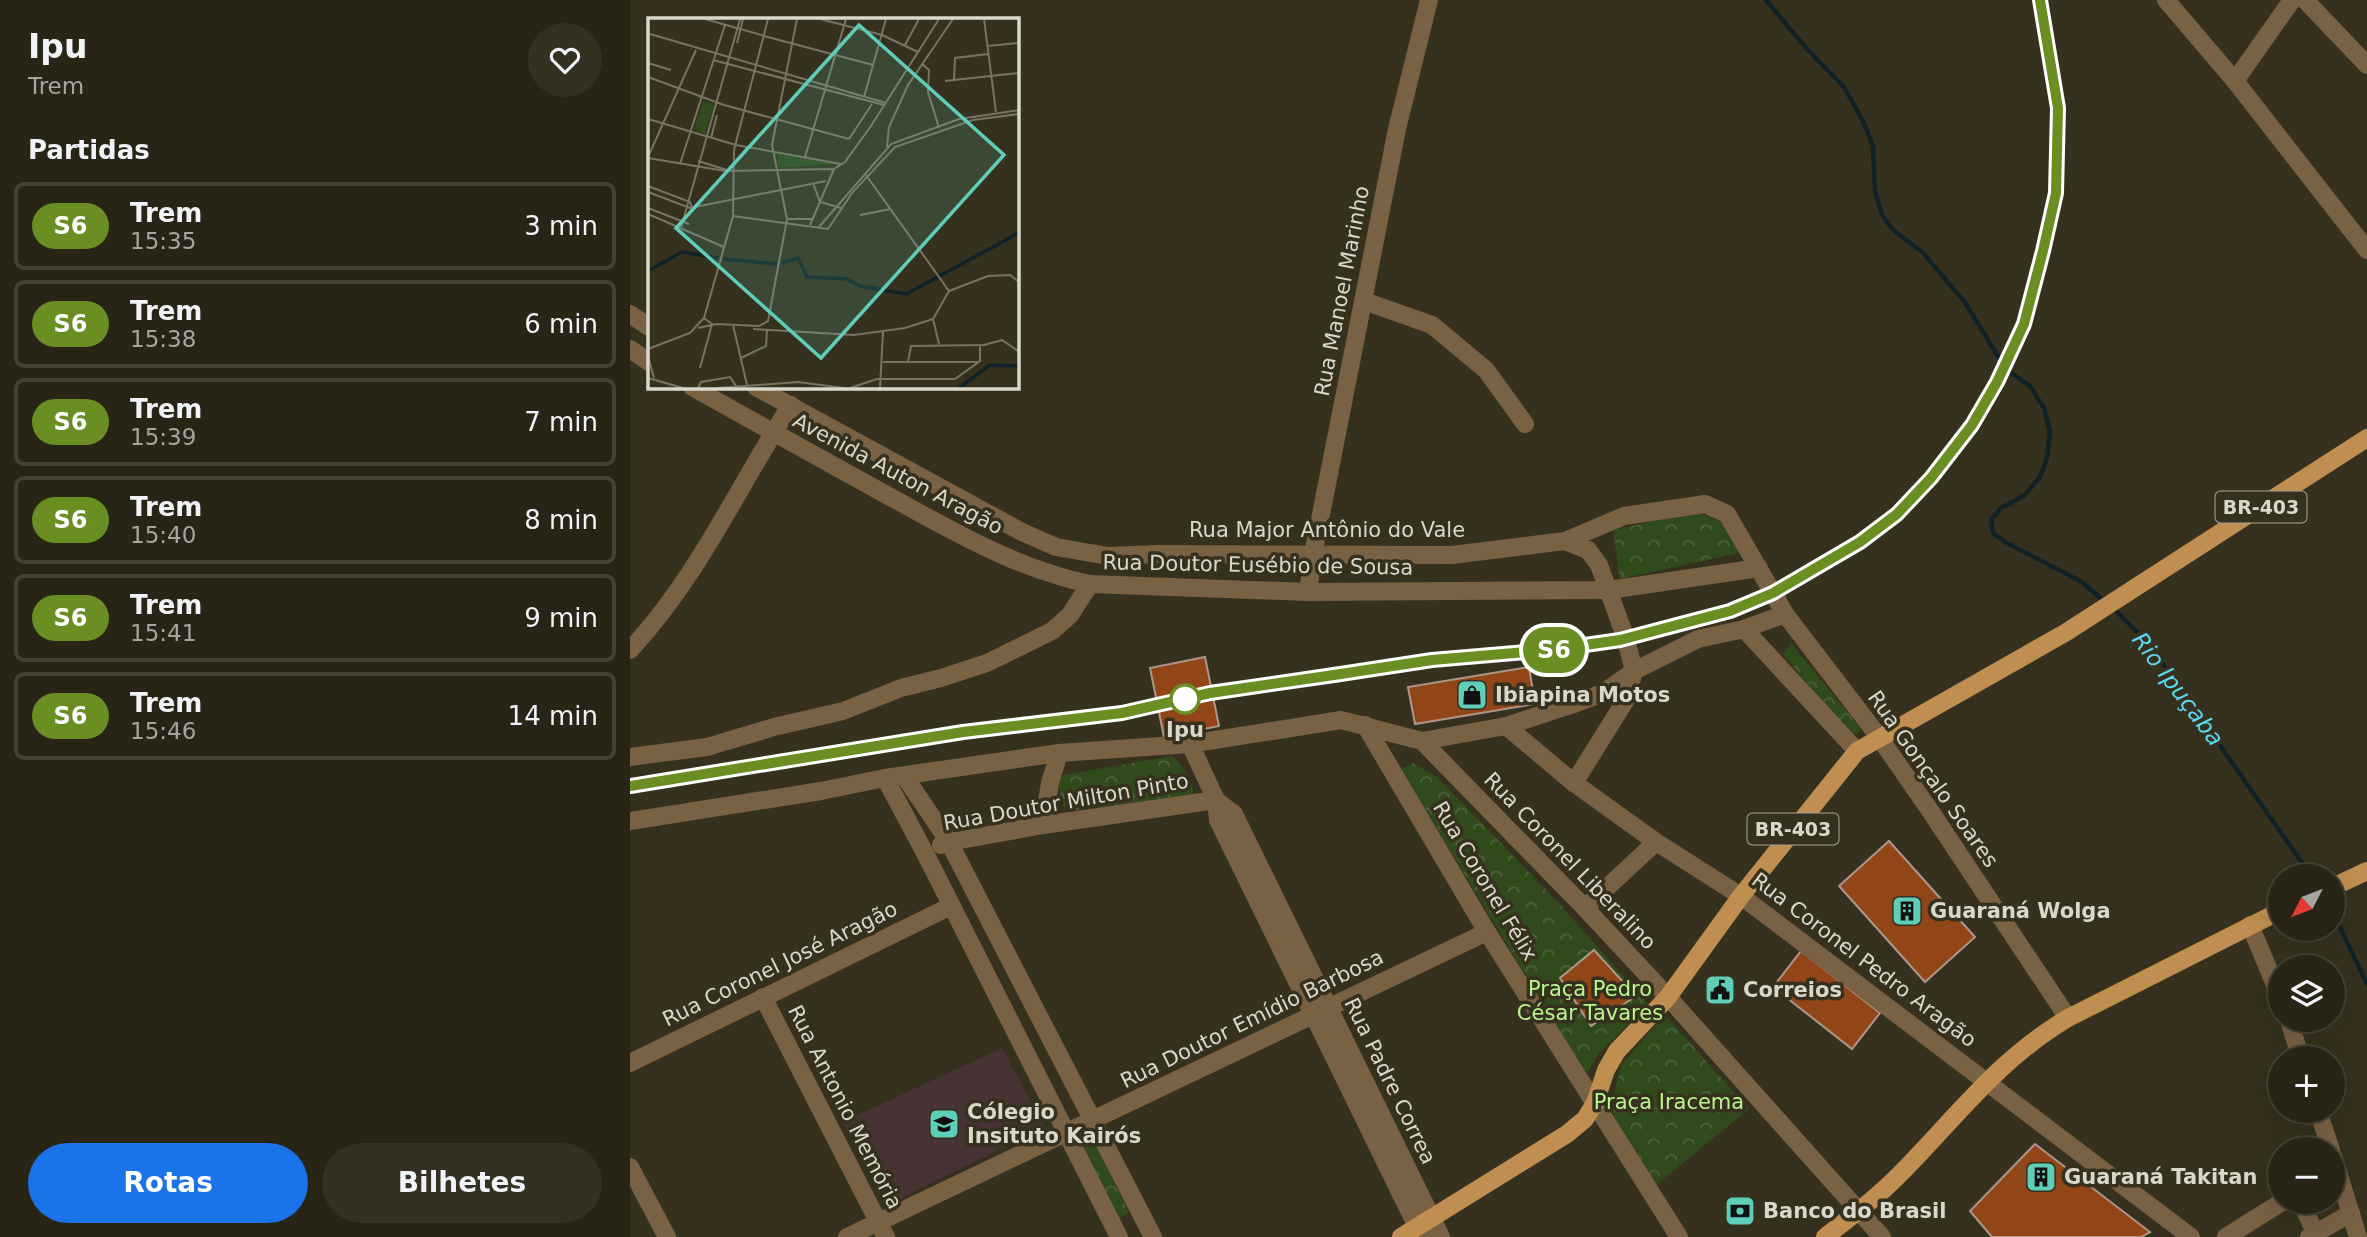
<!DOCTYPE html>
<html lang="pt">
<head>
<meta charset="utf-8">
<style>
	:root { --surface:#282516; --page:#343123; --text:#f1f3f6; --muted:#a5a5a1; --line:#444235; --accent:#1a73e8 }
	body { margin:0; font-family:"DejaVu Sans",sans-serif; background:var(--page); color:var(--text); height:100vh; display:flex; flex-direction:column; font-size:26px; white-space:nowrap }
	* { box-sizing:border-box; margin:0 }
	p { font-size:23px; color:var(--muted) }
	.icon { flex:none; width:38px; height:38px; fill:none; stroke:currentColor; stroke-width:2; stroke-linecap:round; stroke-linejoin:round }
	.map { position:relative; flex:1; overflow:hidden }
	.drawer { display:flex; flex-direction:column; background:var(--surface); width:630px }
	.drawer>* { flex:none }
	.badge { padding:0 14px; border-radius:23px; font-size:24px; line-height:46px }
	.needle { width:46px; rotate:228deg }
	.buttons { position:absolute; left:1638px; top:864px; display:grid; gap:14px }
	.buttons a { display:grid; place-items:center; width:77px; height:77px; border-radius:50%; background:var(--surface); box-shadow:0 7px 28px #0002,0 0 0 2px var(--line); font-size:35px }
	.map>.badge { position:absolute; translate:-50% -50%; box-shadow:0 0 0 4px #fff }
	h2 { padding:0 28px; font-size:26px; line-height:63px }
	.round { display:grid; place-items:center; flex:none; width:74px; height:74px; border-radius:37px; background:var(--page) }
	.overview { display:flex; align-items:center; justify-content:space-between; height:119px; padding:0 28px }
	h1 { font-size:33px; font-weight:600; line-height:52px }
	.cta { display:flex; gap:14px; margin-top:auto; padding:14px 28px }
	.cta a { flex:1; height:80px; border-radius:42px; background:var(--accent); color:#fff; font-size:28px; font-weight:600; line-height:80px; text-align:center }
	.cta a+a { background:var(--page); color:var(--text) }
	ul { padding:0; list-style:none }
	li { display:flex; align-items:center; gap:21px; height:88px; margin:0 14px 10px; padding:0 14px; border:4px solid var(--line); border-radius:10px }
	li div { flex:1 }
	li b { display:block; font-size:26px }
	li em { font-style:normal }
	li .badge { min-width:77px; font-weight:700; text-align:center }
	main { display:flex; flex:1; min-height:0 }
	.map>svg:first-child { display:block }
	.education { fill:#473333 }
	.forest { fill:url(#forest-crowns) }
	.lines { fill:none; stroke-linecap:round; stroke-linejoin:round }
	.stream { stroke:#112226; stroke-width:4.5 }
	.building { fill:#924618; stroke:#ad968a; stroke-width:2 }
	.minor { stroke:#796144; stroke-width:18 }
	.major { stroke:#bf8e50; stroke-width:18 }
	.rail-casing { stroke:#858171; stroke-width:7 }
	.rail { stroke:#36311e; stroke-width:4.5; stroke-dasharray:13; stroke-linecap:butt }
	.line-casing { stroke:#fff; stroke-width:16 }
	.line { stroke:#6b8e23; stroke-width:10 }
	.stop-dot { fill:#fff; stroke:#6b8e23; stroke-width:3.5 }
	.labels { text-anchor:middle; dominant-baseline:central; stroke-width:7; stroke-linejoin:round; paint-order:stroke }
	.shield { fill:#36311e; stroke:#a9a597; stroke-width:2 }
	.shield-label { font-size:19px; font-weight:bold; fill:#dad7cb }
	.street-label { font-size:21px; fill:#dad7cb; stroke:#36311e }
	.poi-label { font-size:21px; font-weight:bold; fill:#dad7cb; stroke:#36311e; text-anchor:start }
	.stop-label { font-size:21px; font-weight:bold; fill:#dad7cb; stroke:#36311e }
	.park-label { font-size:21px; fill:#baf68f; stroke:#36311e }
	.water-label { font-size:23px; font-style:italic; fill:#59daf4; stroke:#36311e }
	.inset-river { fill:none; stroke:#112226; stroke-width:3.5 }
	.inset-road { fill:none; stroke:#787363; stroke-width:2 }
	.view { fill:#5eceb8; fill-opacity:0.15; stroke:#5eceb8; stroke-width:3.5 }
	.inset-edge { fill:none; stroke:#dad7cb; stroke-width:3.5 }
</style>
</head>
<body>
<main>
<section class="drawer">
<div class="overview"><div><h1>Ipu</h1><p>Trem</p></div><a class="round"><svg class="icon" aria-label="heart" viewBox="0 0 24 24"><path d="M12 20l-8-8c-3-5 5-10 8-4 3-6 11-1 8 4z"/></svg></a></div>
<h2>Partidas</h2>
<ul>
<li><span class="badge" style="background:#6b8e23;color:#fff">S6</span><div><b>Trem</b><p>15:35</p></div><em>3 min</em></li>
<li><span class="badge" style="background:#6b8e23;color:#fff">S6</span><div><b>Trem</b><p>15:38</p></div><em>6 min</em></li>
<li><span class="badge" style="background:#6b8e23;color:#fff">S6</span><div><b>Trem</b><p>15:39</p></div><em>7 min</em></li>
<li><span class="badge" style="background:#6b8e23;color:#fff">S6</span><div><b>Trem</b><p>15:40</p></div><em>8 min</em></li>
<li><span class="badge" style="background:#6b8e23;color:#fff">S6</span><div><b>Trem</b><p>15:41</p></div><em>9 min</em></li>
<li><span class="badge" style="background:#6b8e23;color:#fff">S6</span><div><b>Trem</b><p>15:46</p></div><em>14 min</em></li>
</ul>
<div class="cta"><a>Rotas</a><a>Bilhetes</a></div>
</section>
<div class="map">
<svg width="1737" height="1237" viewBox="0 0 1737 1237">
	<defs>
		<pattern id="forest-crowns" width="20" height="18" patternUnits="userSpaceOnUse" patternTransform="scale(1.75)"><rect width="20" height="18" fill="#304a1c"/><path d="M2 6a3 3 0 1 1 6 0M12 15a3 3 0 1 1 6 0" fill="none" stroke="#4d633c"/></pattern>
	</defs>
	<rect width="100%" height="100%" fill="#36311e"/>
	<path class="education" d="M372,1048L414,1127L257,1205L213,1122Z"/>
	<g class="forest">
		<path d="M1064,512C1088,519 1104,525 1109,553L990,579L983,530Z"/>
		<path d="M1161,643L1231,729L1227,734L1217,732L1153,654Z"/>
		<path d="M542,756C554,765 562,780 564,795L439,811L433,805L428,781L433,775Z"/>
		<path d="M783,763L806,776L926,900L1019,1005L970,1052L958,1071L953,1070L771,769Z"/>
		<path d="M1035,1015L1119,1109L1027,1184L985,1119L982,1103L991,1065Z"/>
		<path d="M461,1136L499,1213L489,1218L451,1141Z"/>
	</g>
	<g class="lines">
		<g class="stream">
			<path d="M1136,0L1176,48L1214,87L1233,121L1243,146L1245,191L1252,215L1263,230L1292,252L1334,301L1376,369L1400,386L1414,408L1420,432L1417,458L1410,477L1395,495L1371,508L1361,520L1363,533L1375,542L1452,582L1476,603"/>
			<path d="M1483,608L1519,644L1682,877"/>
			<path d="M1703,913L1737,984"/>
		</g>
	</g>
	<g class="building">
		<path d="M575,657L589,726L534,737L520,668Z"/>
		<path d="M899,667L905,704L785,724L778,687Z"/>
		<path d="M1259,841L1345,937L1295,982L1209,886Z"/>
		<path d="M964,950L1006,996L961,1026L930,978Z"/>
		<path d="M1171,951L1250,1013L1222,1049L1143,987Z"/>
		<path d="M1405,1144L1520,1232L1511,1237H1362L1340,1211Z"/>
	</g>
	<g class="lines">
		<g class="minor">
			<path d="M1536,0L1605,81L1737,250"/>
			<path d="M1675,0L1737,65"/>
			<path d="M1605,81L1662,0"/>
			<path d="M734,301L802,325L856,370L895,424"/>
			<path d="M0,314L19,327"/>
			<path d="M0,349L19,362"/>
			<path d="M62,387C126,423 190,458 255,494C321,530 386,569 460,584L678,592L979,590L1129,568"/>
			<path d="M126,387L392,532L426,547L478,556L530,554L822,555L935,541L994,516L1075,504L1097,514L1155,614L1249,737L1299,809L1438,1018"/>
			<path d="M935,541L958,550L969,565L995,636L1004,671L997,698L944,783"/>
			<path d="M678,592L683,555L767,129L799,0"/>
			<path d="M1114,629L1227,751"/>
			<path d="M0,650C69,576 107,488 161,405"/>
			<path d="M735,725L857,932L1049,1237"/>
			<path d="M876,726L944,783L1026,842L1111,896L1561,1237"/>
			<path d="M792,741L955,908L1038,997L1252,1237"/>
			<path d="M560,744L586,800L588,820L792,1237"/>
			<path d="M0,757L77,747L144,727L213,711L271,688L311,678L357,663L422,631L440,615L460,584"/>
			<path d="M275,777L319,842L523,1237"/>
			<path d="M255,778L295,853L489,1237"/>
			<path d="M586,800L604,814L811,1237"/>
			<path d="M0,821L191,791L255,778L429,753L560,744L711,720L792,741L876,726L941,705L973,693L1004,671L1068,639L1114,629L1155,614"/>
			<path d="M413,825L420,783L429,753"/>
			<path d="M311,845L319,842L413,825L586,800"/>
			<path d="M955,908L1026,842"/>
			<path d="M1620,925L1650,997"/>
			<path d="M133,997L256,1237"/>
			<path d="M1659,1020L1671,1059"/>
			<path d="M0,1063L321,906"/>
			<path d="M1688,1111L1701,1150"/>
			<path d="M1703,1156L1728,1237"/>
			<path d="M0,1167L37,1237"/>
			<path d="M1671,1202L1687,1237"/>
			<path d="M217,1237L857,932"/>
			<path d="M1596,1237L1652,1202"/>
			<path d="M1679,1237L1721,1213"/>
		</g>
		<g class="major">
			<path d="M1703,887L1737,871"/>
			<path d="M771,1237L937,1134L955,1119L965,1103L976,1070L987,1051L1038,997L1111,896L1227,751L1435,633L1737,438"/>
			<path d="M1195,1237C1222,1216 1249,1196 1273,1171C1328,1115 1369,1059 1438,1018L1650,911"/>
		</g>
		<g class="rail-casing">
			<path id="rail" d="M0,786L333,732L492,713L580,693L802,660L920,650L990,640L1100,611L1143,593L1230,542L1267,514L1302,478L1342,425L1367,382L1393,324L1413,251L1426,193L1428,108L1410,0"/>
		</g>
		<use href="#rail" class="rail"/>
	</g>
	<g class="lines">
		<g class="line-casing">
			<path id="line" d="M0,786L333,732L492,713L580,693L704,675L802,660L920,650L990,640L1100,611L1143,593L1230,542L1267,514L1301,478L1342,425L1367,382L1394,324L1413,251L1426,193L1428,108L1410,0"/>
		</g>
		<use href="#line" class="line"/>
	</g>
	<defs>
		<g id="shop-square" transform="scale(1.575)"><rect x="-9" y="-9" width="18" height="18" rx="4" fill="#5eceb8" stroke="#36311e"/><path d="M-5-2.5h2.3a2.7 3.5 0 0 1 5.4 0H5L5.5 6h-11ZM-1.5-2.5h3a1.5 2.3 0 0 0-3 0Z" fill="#111"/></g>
		<g id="building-square" transform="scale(1.575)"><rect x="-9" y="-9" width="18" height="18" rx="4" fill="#5eceb8" stroke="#36311e"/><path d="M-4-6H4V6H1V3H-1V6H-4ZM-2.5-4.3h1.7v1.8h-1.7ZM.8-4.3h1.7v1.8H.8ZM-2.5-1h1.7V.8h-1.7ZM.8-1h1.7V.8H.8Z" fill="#111"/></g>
		<g id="civic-square" transform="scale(1.575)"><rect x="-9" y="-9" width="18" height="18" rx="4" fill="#5eceb8" stroke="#36311e"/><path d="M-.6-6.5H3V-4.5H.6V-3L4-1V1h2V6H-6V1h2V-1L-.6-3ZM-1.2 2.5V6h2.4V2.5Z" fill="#111"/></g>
		<g id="school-square" transform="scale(1.575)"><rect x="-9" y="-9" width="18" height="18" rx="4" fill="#5eceb8" stroke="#36311e"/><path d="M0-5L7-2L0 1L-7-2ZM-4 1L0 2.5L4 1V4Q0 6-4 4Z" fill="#111"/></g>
		<g id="bank-square" transform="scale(1.575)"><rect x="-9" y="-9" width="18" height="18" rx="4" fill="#5eceb8" stroke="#36311e"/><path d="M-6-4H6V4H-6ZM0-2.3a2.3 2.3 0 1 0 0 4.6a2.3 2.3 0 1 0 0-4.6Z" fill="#111"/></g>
	</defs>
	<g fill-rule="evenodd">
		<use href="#shop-square" x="842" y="695"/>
		<use href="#building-square" x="1277" y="911"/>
		<use href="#civic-square" x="1090" y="990"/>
		<use href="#school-square" x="314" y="1124"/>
		<use href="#building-square" x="1411" y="1177"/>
		<use href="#bank-square" x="1110" y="1211"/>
	</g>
	<circle class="stop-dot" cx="555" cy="699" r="14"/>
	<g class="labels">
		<g class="shield">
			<rect x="1585.5" y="491.5" width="91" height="31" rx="5"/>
			<rect x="1117.5" y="813.5" width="91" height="31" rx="5"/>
		</g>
		<g class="shield-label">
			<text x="1631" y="507">BR-403</text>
			<text x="1163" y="829">BR-403</text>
		</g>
		<g class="street-label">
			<text transform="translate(712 291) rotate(-79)">Rua Manoel Marinho</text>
			<text transform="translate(268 474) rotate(28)">Avenida Auton Aragão</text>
			<text x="697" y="530">Rua Major Antônio do Vale</text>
			<text transform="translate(628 565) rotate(1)">Rua Doutor Eusébio de Sousa</text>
			<text transform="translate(1303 779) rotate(55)">Rua Gonçalo Soares</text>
			<text transform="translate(436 802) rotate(-10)">Rua Doutor Milton Pinto</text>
			<text transform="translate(940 861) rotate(46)">Rua Coronel Liberalino</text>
			<text transform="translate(855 881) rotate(59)">Rua Coronel Félix</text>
			<text transform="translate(1234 960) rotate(37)">Rua Coronel Pedro Aragão</text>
			<text transform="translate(150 964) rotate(-26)">Rua Coronel José Aragão</text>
			<text transform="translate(622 1019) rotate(-26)">Rua Doutor Emídio Barbosa</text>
			<text transform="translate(760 1081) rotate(64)">Rua Padre Correa</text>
			<text transform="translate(215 1107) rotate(63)">Rua Antonio Memória</text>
		</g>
		<g class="poi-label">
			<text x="865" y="695">Ibiapina Motos</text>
			<text x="1300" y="911">Guaraná Wolga</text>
			<text x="1113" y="990">Correios</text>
			<text x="337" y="1112">Cólegio<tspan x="337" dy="24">Insituto Kairós</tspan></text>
			<text x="1434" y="1177">Guaraná Takitan</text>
			<text x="1133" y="1211">Banco do Brasil</text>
		</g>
		<g class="stop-label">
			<text x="555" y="730">Ipu</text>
		</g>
		<g class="park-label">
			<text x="960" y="989">Praça Pedro<tspan x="960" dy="24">César Tavares</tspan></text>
			<text x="1039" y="1102">Praça Iracema</text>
		</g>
		<g class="water-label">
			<text transform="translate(1548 689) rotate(53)">Rio Ipuçaba</text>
		</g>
	</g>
	<g transform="translate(18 18)">
		<rect width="371" height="371" fill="#36311e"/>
		<path d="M55,83L67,86L57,116L46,111ZM130,136L185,146L131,150Z" fill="#304a1c"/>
		<path class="inset-river" d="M75,241L129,246M134,245L150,240L159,259L199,261L212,268L258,276L371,215M0,253L34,234L70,240M311,370L342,347L371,348"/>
		<path class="inset-road" d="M57,1L117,18M172,1L234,17L270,34M336,1L348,94M2,16L238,85M116,18L225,47M89,25L95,1M257,27L271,1M339,28L371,25M65,42L236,87M0,45L23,52M274,46L281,52L280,74L291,110M0,59L76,87L201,121M306,62L307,40L340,36M297,63L371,55M216,79L238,1M0,101L88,127L193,146M63,120L69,97M201,121L224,86M239,129L241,109L260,67L305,1M0,139L48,32M157,139L198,1M0,140L77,153L186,151M50,143L79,152M32,146L77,7M218,157L301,273M165,165L172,184L193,190M0,168L42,184L44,190M0,174L42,190L178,163M0,190L41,206M0,196L76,229M212,197L243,191M85,198L180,211L204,175L247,129L325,102L371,96M139,201H165M162,207L186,151L197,144L223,108L291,1M171,209L243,126L311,101L371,92M33,210L92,1M301,273L340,258L362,257L371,264M285,301L301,273M285,301L291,326M85,307L99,367M50,310L68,306L111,308L120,303L139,201L124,127L149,1M105,311L206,317L257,310L285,301M0,331L42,315L56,300L85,198L86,132L120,1M0,338L6,360M93,340L118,328L119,312M235,344H331M260,344L263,328L336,327L354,322L370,333M52,350L64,306L56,300M0,360L35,370M50,370L53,364L82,359L88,368M70,370L150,364L196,370M202,370L229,361H307L332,343V327M232,370L235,314"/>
		<path class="view" d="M211,7L356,137L173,340L28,210Z"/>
		<rect width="371" height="371" class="inset-edge"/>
	</g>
</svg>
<div class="buttons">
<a><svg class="needle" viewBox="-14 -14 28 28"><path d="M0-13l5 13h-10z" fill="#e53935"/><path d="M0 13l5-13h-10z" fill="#a5a5a1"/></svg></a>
<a><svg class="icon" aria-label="layers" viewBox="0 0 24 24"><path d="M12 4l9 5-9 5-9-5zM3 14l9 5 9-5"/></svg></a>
<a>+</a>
<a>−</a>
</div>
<b class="badge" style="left:924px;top:650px;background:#6b8e23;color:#fff">S6</b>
</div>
</main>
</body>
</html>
